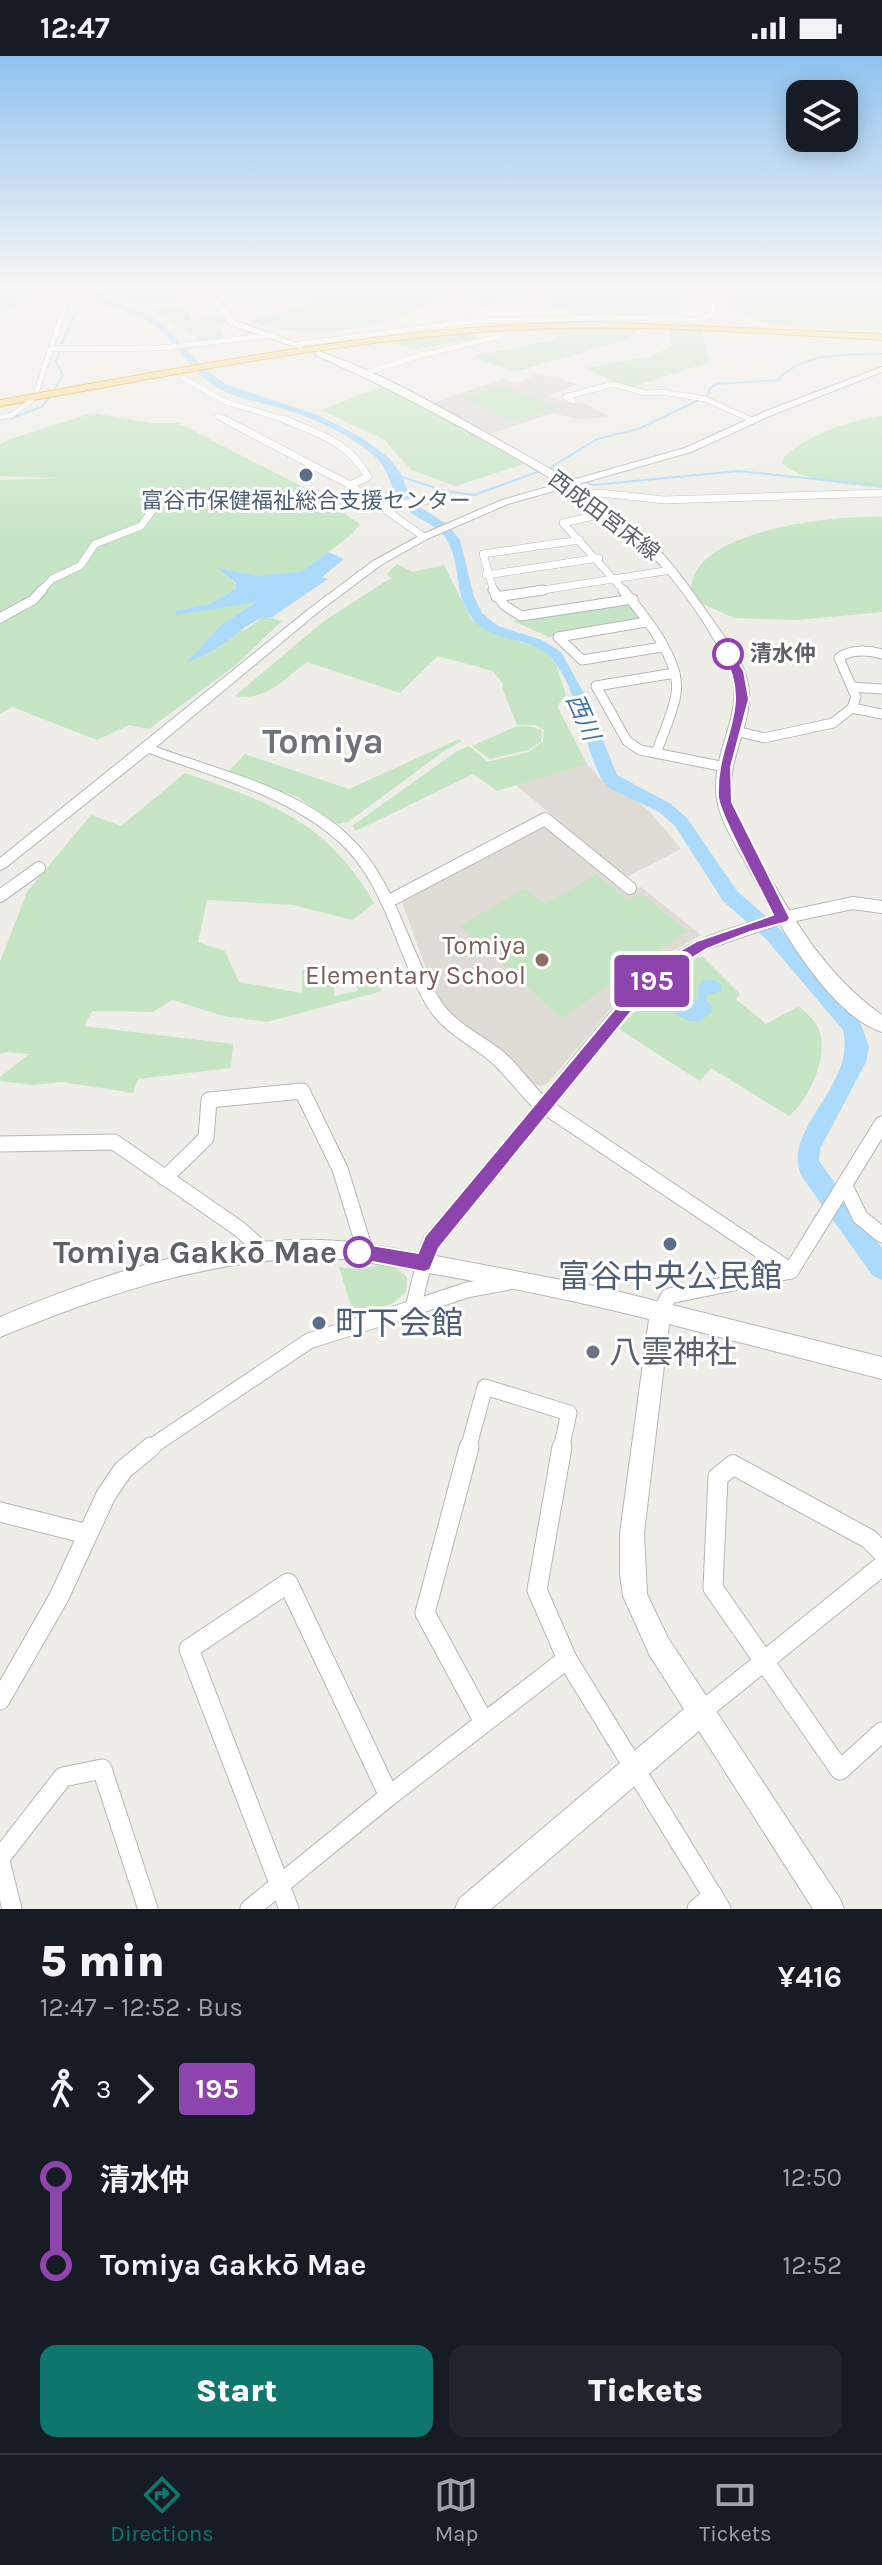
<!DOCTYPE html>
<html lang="en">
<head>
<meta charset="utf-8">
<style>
	:root { --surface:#171b24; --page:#20242c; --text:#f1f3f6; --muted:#9ea1a6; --line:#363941; --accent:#0f766e }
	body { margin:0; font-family:Karla,"Noto Sans JP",sans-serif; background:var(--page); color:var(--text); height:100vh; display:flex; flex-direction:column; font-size:30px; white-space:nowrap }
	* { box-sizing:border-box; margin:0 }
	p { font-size:26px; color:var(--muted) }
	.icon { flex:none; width:44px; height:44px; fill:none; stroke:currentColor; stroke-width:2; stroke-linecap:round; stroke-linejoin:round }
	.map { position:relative; height:1853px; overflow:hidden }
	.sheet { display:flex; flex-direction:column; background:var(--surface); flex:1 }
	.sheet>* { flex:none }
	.badge { padding:0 16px; border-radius:6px; font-size:28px; line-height:52px }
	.tools { position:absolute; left:786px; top:24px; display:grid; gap:16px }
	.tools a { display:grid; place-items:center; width:72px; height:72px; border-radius:16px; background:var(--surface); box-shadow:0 4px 20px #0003; font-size:40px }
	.map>.badge { position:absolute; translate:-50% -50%; box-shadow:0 0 0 4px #fff }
	.legs { display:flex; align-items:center; gap:12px; height:88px; padding:0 40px; font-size:26px }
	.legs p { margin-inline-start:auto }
	.head { display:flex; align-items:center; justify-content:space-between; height:136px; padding:0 40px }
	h1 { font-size:44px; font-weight:800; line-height:60px }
	.action { display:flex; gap:16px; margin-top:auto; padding:16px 40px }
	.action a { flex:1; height:92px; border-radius:16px; background:var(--accent); color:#fff; font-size:32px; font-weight:800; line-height:92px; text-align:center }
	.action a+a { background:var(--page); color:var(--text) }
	ul { padding:0 40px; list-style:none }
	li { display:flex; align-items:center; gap:28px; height:88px; font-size:30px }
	li i { display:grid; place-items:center; width:12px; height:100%; margin:0 10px; background:currentColor }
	li i::after { content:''; width:20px; height:20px; margin:-10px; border:6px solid; border-radius:50%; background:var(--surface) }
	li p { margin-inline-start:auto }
	li:first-child i { background:linear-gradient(#0000 50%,currentColor 0) }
	li:last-child i { background:linear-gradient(currentColor 50%,#0000 0) }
	.status { display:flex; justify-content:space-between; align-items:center; height:56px; padding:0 40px; background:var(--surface); direction:ltr }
	.status svg { height:22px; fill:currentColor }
	.tab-bar { display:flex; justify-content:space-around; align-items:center; height:112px; border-top:2px solid var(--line); background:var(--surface); font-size:22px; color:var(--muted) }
	.tab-bar a { display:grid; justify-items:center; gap:4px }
	.tab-bar .selected { color:var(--accent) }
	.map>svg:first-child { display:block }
	.education { fill:#dfdcd5 }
	.green { fill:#c5e5c5 }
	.water { fill:#acdafb }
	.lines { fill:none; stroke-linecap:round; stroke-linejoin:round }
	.stream { stroke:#acdafb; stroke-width:2 }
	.river { fill:#acdafb; fill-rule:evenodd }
	.minor-far5-casing { stroke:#b4b7ba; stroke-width:6 }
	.minor-far4-casing { stroke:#b4b7ba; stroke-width:8 }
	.minor-far3-casing { stroke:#b4b7ba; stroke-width:11 }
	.minor-far2-casing { stroke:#b4b7ba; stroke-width:14 }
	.minor-far1-casing { stroke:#b4b7ba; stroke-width:17 }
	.minor-casing { stroke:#b4b7ba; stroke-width:21 }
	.tertiary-casing { stroke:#b4b7ba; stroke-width:2 }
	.secondary-casing { stroke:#b3b6ba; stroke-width:2 }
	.motorway-casing { stroke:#eaa10c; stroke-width:2 }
	.minor-far5 { stroke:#fff; stroke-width:5 }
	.minor-far4 { stroke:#fff; stroke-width:7 }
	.minor-far3 { stroke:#fff; stroke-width:9 }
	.minor-far2 { stroke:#fff; stroke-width:12 }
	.minor-far1 { stroke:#fff; stroke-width:15 }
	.minor { stroke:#fff; stroke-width:19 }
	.tertiary { fill:#fff; fill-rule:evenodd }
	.secondary { fill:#fff; fill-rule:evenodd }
	.motorway { fill:#f8dd96; fill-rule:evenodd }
	.line-1 { fill:#8e44ad; stroke:#fff; stroke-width:2 }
	.service-dot { fill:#5c6f8a; stroke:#fff; stroke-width:3 }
	.stop-1-dot { fill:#fff; stroke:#8e44ad; stroke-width:4 }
	.education-dot { fill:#8d6e63; stroke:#fff; stroke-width:3 }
	.worship-dot { fill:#6b7280; stroke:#fff; stroke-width:3 }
	.labels { text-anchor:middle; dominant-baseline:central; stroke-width:6; stroke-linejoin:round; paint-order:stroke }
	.far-service-label { font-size:22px; fill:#4e5e75; stroke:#fff }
	.far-street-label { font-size:22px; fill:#5e6266; stroke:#fff }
	.far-stop-label { font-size:22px; font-weight:bold; fill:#5e6266; stroke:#fff; text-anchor:start }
	.far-water-label { font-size:24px; font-style:italic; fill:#4575a4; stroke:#fff }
	.education-label { font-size:26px; fill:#785e54; stroke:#fff; text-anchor:end }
	.near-stop-label { font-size:32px; font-weight:bold; fill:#5e6266; stroke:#fff; text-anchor:end }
	.near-service-label { font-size:32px; fill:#4e5e75; stroke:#fff }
	.near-worship-label { font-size:32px; fill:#5b616d; stroke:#fff; text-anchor:start }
	.far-town-label { font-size:36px; font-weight:bold; fill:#6f7478; stroke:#fff }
</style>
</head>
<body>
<div class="status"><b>12:47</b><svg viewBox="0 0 49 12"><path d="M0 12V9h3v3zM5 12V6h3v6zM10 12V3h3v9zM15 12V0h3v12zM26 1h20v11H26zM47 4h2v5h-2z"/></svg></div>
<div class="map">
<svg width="882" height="1853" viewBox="0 0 882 1853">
	<rect width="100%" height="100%" fill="#efede7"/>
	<g class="education">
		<path d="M537,317L577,328L549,340L570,347L582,346L610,361L577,363L553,357L489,378L433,347L503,323L517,328Z"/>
		<path d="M587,708L608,731L636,744L650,756L681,793L626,821L516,729Z"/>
		<path d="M545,767L629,836L641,831L701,879L671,896L630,930L546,1029H534L505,996L465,972L447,955L429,921L402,846Z"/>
	</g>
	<g class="green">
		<path d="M0,232H37L39,236L0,258Z"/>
		<path d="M102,232H185L177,247C151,248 125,253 103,238Z"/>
		<path d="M213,232H696L683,244L679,257L550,253L547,232L484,251H480C472,242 468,235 455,237C437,238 422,253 405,259C358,278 296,282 248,265L308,249L318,243L227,241Z"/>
		<path d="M755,232H882V274C844,273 747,279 725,243Z"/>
		<path d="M187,252L191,264L222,260L231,268L218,270L225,283L203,286L152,254Z"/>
		<path d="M669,271L701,272L710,306L629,332L585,312L652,300L672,290Z"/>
		<path d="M640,272L626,284L514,316L472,300L558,283L551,278L516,273Z"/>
		<path d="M470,276L478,282L415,294L390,285Z"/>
		<path d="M504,330L557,351L511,366L464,341Z"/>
		<path d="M391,331L524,408L456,430L411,414L385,384L321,354L378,332Z"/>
		<path d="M92,357L152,367H178L307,433L360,468L351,479L302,515L259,520L219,513L236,528V533L210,548L176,555L257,545L222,568L188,605L220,591L235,576L245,574L265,560L282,565L236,609L149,673L129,669L97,684L12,651L0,658V424L59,422L0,420V389L7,384Z"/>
		<path d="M882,360V432C858,429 798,426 783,407L784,401C809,378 848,365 882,360Z"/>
		<path d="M882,461V556L798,564L734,562L692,543C677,474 837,459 882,461Z"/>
		<path d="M397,508L413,516L444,509L471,563L491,576L544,594L556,609L566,639L557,650L587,708L497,735L473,718L356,775L352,770L457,695L469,690L487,705H492L529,696L543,686L544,674L536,669H517L502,632L503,628L493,615L438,600L400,637L307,606C285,622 266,646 235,640L324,565L391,522L387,518Z"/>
		<path d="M627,546L643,566L549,581L513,565Z"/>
		<path d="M517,670L534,671L542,675L541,686L528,694L490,703L472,690Z"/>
		<path d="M459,683L462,685L444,695L348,766L338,768L297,741L229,715L245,698L349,733Z"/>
		<path d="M185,717C272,748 325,763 374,847L353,864L293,849L207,844L198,886L225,895L239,926L302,937V914L334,917V940L358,935L354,914L368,916L382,935L267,966L224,960L172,944L153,956L92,955L84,970L233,988L231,1012L138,1023L133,1037L62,1026L32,1029L0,1025V1021L29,998L7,996L0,998V906L27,836L91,759L121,770Z"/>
		<path d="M596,819L629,844L641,837L687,875L562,962L460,870L524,833L545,848Z"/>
		<path d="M698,901H703L740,938L736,943L766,968L799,950C806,957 816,965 819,974C829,1001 809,1043 789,1060L711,1012L700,1025L619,973L662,927Z"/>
		<path d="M389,1207L407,1221L406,1236L392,1248L354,1260L339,1211L362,1213Z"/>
	</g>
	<g class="water">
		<path d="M328,496L344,503L322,521L328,523L272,561C254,559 231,584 216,593C207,598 196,602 186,607L222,568L256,546L177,559L175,555L210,548L236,533V527L217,512L259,520L302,515Z"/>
		<path d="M703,924H715L721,929V935L707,939L705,944L711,949L712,956L700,965H689L676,959V954L698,943L699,930Z"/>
	</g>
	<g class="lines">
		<g class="stream">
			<path d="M55,332L63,319L56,306C64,281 71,257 92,239"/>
			<path d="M12,362L41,351L50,341"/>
			<path d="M548,413L597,383L638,373L707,340L711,331L717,328L778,324C805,295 845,299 882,298"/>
			<path d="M552,413L593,429L738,415L882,430"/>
			<path d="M396,419L445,435L474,439L540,415"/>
		</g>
		<path class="river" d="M86,232H94L110,245L143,256L161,266L204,312L225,328L318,359L361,381L389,402L401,418L412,446L448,469L460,484L474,541L482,557L498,570L542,584L561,596L585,639L617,719L671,748L687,762L737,835L780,873L860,965L869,991L866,1006L820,1093L819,1105L882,1192V1224L873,1220L802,1121C779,1073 857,1031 843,974L766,883L723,845L675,770L659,756L609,732L603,725C582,689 579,633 551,602C530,579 491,588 472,562C454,540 461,512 449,488C440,468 417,465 403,450C389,434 392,415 373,399C350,379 316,363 287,354C264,347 240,344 218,332C188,315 174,279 143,262C123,252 99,253 86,232Z"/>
		<g class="minor-far5-casing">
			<g id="minor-far5">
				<path d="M299,288L475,265L638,261L699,265L713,258V241"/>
				<path d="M51,293L162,292L273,279"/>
				<path d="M366,317L422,299L498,281"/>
				<path d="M183,322L226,346L289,365"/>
				<path d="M37,334L71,232"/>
				<path d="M573,345L565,341L613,328L645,337L662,336L705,343L752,364"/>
				<path d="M217,360L228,365"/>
				<path d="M0,361L12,359L32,344"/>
			</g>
		</g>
		<g class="minor-far4-casing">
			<g id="minor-far4">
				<path d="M224,363L350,429L424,481"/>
				<path d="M284,363C320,379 348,385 368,421L350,429"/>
				<path d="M581,439L601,437L664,444L882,437"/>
				<path d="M379,450L425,445"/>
				<path d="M607,457L563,467L625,536"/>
				<path d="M486,519L599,502"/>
				<path d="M40,536L52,523L80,510L95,488L141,470L154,452"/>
				<path d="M494,536L483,498L580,484"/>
				<path d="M530,536L671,514"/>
			</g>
		</g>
		<g class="minor-far3-casing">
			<g id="minor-far3">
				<path d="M493,534L504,549L521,560L633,543"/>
				<path d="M623,534C643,558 682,605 676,638C673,657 663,678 656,697"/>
				<path d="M496,541L543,534"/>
				<path d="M0,562L33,544L42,534"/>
				<path d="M646,566L558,581L582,604L662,591"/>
				<path d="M675,617L596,630L627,685L640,694L725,711"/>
				<path d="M852,631L882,633"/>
				<path d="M852,652L856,641L839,602C849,593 870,594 882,598"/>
				<path d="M736,675L764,682L833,667L852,652L882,658"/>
			</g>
		</g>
		<g class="minor-far2-casing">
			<g id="minor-far2">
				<path d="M0,840L39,812"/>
				<path d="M389,845L545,763L630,832"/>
				<path d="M782,862L853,847L882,851"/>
			</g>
		</g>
		<g class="minor-far1-casing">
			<g id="minor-far1">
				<path d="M543,1049L791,1215"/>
				<path d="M0,1088L114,1086L238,1172L267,1197"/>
				<path d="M165,1122L206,1082L209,1044L302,1035L340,1113L366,1197"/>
				<path d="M845,1130L860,1161L882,1179"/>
				<path d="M413,1252L467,1234L509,1226"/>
				<path d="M660,1256L669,1240L791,1215L882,1068"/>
				<path d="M148,1393L309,1285L413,1252L424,1207"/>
				<path d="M468,1393L485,1331L569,1357L561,1393"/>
			</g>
		</g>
		<g class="minor-casing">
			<g id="minor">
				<path d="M469,1391L425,1557L484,1666"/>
				<path d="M562,1391L537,1534L567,1603L721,1853"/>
				<path d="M0,1456L87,1478"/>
				<path d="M882,1496L869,1483L733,1409L718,1421L713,1532L840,1714L882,1676"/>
				<path d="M0,1644L59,1541L106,1439L123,1414L151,1391"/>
				<path d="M701,1656L882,1510"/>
				<path d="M0,1802L63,1721L102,1713L148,1853"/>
				<path d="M0,1805L12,1853"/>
				<path d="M250,1853L389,1740L567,1603"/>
				<path d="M289,1853L189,1593L288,1527L389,1740"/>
				<path d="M697,1853L713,1839"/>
			</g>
		</g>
		<g class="tertiary-casing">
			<path id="tertiary" d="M882,311V316L772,359L691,396L508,448L427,483L381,509L317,557L156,691C221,715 297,731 349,780C397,825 406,891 440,944C455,967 480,978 501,994C517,1007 528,1024 543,1039C585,988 635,915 695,886C720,874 750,867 777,858L782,857L790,862L787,866L707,893L689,904L640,945L439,1192L436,1200L604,1232L882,1301V1323L669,1268L644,1477L647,1538L668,1582L840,1843L844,1853H813L699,1675L491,1853H455L459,1843L684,1653L650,1600L623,1540L620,1518V1477L649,1263C576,1245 503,1230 429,1217C388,1210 346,1200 303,1202C196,1207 98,1241 0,1281V1261C100,1219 211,1181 320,1184C353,1185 386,1191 418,1197L424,1181L533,1051C518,1037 506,1019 491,1006C469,987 442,976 427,950C395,896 386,827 337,784C284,738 213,721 149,697L5,812L0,814V802L309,553L373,505L421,479L502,444L685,392L766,355Z"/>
		</g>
		<g class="secondary-casing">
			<g id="secondary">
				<path d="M203,232H209L236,265L306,290L299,292L230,269Z"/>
				<path d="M318,295C375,314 429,345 481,374C538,406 599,438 648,483C673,506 692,535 712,563C724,581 740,599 746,620C758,659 730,693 731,732C731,756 746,778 757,798C790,859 824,918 882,959V976C825,958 771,854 744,804C732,782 716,758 716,732C715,686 751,648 725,603C703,562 673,519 639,487C599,450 551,422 504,395C442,360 380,327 315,299Z"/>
			</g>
		</g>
		<g class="motorway-casing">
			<path id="motorway" d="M593,266L882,278V284C753,277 624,266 496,275C329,286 165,321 0,350V344C197,309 392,269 593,266Z"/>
		</g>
		<use href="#minor-far5" class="minor-far5"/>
		<use href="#minor-far4" class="minor-far4"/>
		<use href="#minor-far3" class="minor-far3"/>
		<use href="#minor-far2" class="minor-far2"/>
		<use href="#minor-far1" class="minor-far1"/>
		<use href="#minor" class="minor"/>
		<use href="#tertiary" class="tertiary"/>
		<use href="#secondary" class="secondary"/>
		<use href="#motorway" class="motorway"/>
	</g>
	<linearGradient id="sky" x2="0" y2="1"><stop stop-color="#90c3f0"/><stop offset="0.47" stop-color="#f8f7f4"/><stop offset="1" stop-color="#f8f7f4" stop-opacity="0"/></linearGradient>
	<rect width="882" height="491" fill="url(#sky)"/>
	<path class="line-1" d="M728,595L732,596L744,615L749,643L731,711L732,746L790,862L787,866L750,876L707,893L689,904L640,945L439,1192L430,1214L424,1216L352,1202L349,1196L352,1189L359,1187L418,1197L425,1180L629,936L678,896L697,885L773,859C763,837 720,760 718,741C715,684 754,654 723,598Z"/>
	<g class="service-dot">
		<circle cx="306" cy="419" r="8"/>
		<circle cx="670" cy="1188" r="8"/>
		<circle cx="319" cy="1267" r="8"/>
	</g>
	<g class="stop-1-dot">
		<circle cx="728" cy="598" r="14"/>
		<circle cx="359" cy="1196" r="14"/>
	</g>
	<circle class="education-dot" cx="542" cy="904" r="8"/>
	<circle class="worship-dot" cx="593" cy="1296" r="8"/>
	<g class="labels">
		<g class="far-service-label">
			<text x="306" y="445">富谷市保健福祉総合支援センター</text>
		</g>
		<g class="far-street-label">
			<text transform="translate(604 460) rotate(37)">西成田宮床線</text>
		</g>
		<g class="far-stop-label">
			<text x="750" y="598">清水仲</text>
		</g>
		<g class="far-water-label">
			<text transform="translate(583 661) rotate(66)">西川</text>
		</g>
		<g class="education-label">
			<text x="526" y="889">Tomiya<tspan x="526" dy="30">Elementary School</tspan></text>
		</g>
		<g class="near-stop-label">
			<text x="337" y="1196">Tomiya Gakkō Mae</text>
		</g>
		<g class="near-service-label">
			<text x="670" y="1220">富谷中央公民館</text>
			<text x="335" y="1267" text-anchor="start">町下会館</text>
		</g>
		<g class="near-worship-label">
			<text x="609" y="1296">八雲神社</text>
		</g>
		<g class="far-town-label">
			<text x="323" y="685">Tomiya</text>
		</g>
	</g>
</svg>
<div class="tools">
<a><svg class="icon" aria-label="layers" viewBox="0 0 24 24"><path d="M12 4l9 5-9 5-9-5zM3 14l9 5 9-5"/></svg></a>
</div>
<b class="badge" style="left:652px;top:925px;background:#8e44ad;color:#fff">195</b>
</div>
<section class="sheet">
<div class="head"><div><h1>5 min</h1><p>12:47 – 12:52 · Bus</p></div><b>¥416</b></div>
<div class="legs"><svg class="icon" aria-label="walk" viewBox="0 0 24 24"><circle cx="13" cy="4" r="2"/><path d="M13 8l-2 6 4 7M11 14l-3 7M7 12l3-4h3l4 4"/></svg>3<svg class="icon" aria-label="forward" viewBox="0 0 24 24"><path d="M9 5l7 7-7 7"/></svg><b class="badge" style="background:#8e44ad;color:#fff">195</b></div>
<ul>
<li><i style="color:#8e44ad"></i><b>清水仲</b><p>12:50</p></li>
<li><i style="color:#8e44ad"></i><b>Tomiya Gakkō Mae</b><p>12:52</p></li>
</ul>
<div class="action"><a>Start</a><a>Tickets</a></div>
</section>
<nav class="tab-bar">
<a class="selected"><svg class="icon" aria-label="directions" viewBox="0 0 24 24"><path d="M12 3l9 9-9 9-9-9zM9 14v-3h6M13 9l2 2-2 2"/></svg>Directions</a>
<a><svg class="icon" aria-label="map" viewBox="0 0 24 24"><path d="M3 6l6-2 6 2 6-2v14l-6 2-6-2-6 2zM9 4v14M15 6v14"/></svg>Map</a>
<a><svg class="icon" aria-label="tickets" viewBox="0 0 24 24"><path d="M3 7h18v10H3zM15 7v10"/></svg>Tickets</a>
</nav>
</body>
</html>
